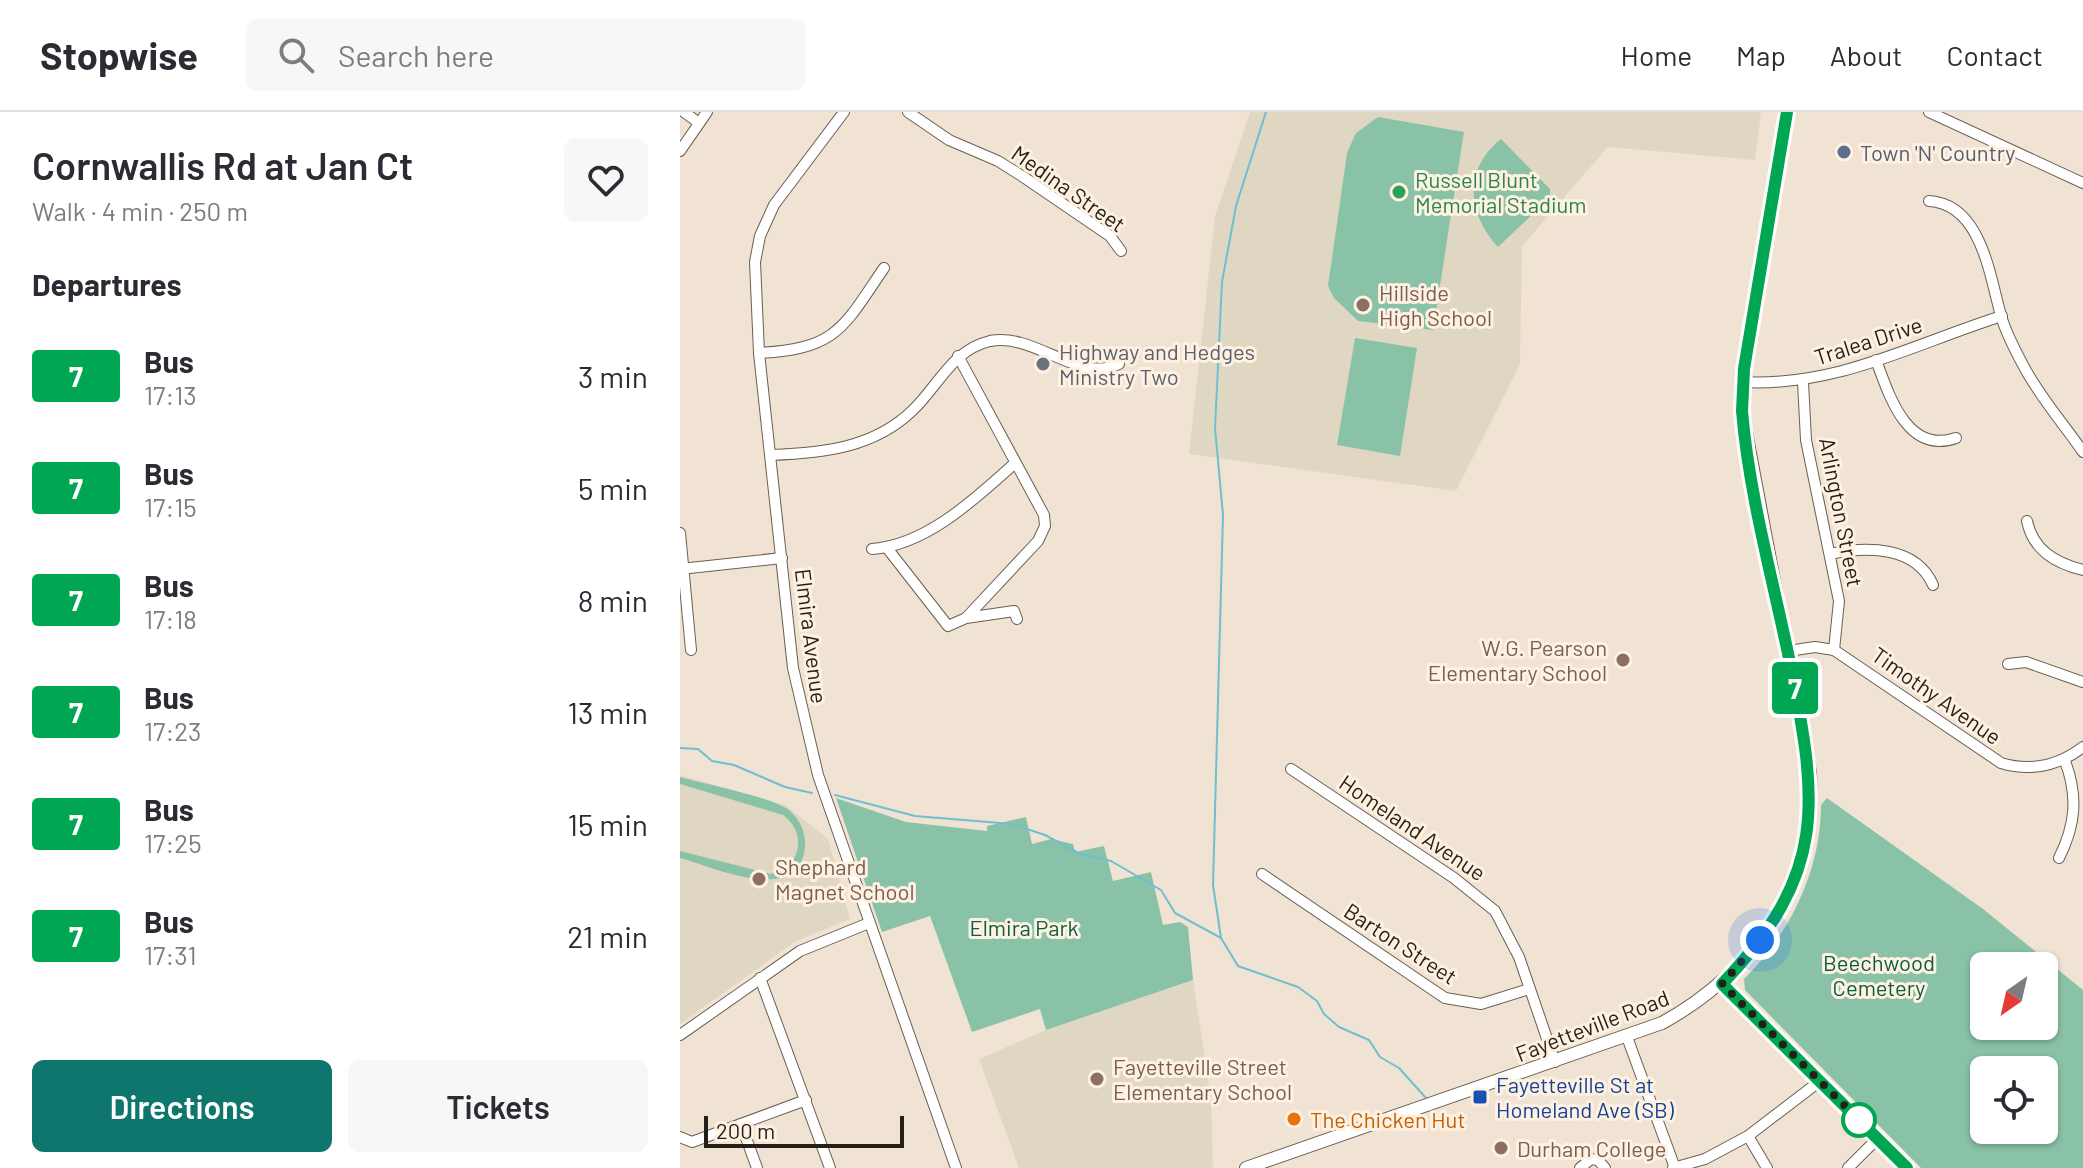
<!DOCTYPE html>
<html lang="en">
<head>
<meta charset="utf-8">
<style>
	:root { --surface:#fff; --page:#f7f7f7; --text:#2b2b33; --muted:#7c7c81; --line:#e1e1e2; --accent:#0f766e }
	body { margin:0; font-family:Barlow,sans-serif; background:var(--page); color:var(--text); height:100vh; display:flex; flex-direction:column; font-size:30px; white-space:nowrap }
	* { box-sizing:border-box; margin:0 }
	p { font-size:26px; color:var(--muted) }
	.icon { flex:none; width:44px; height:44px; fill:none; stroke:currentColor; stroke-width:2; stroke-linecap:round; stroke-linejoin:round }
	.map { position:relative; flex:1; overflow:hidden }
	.side { display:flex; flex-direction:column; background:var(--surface); width:680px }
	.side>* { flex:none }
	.badge { padding:0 16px; border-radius:6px; font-size:28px; line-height:52px }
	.needle { width:52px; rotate:214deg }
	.fabs { position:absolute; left:1290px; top:840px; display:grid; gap:16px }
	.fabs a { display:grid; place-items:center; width:88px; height:88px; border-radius:12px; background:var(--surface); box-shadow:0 2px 6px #0004; font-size:40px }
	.scale { position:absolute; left:24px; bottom:20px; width:200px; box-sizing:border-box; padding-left:8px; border:4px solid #241f19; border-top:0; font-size:22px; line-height:28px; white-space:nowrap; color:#241f19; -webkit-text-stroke:6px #fff1e1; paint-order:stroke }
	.you { position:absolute; width:40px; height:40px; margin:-20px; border:6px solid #fff; border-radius:50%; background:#1a73e8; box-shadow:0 0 0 12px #1a73e833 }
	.map>.badge { position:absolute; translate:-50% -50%; box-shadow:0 0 0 4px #fff }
	h2 { padding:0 32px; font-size:30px; line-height:72px }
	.round { display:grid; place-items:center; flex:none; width:84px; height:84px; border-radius:12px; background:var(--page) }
	.overview { display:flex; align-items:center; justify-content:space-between; height:136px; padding:0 32px }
	h1 { font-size:38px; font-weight:600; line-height:60px }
	.button { display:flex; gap:16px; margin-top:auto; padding:16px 32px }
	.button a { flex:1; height:92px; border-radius:12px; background:var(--accent); color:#fff; font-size:32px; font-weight:600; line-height:92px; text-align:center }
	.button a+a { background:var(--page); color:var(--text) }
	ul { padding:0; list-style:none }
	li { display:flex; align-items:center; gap:24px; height:112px; padding:0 32px }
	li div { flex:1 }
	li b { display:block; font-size:30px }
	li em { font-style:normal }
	li .badge { min-width:88px; font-weight:700; text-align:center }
	header { display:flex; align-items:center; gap:48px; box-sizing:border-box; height:112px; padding:0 40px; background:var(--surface); border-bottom:2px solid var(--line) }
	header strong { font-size:38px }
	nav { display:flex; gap:44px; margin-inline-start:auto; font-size:28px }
	.search { width:560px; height:72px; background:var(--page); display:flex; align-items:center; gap:20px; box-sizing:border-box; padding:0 28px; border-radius:12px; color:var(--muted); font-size:30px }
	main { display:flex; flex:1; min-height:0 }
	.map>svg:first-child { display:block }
	.education { fill:#e0d7c3 }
	.green { fill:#8ac2a8; fill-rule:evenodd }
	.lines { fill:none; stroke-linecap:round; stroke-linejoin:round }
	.stream { stroke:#6ebfcf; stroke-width:2 }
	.minor-casing { stroke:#6b5f52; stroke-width:12 }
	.major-casing { stroke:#6b5f52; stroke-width:14 }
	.minor { stroke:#fff; stroke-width:10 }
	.major { stroke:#fff; stroke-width:12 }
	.line-casing { stroke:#fff; stroke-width:18 }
	.line { stroke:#00a651; stroke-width:12 }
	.walk { stroke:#241f19; stroke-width:8; stroke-dasharray:0 14.4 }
	.service-dot { fill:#5c6f8a; stroke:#fff1e1; stroke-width:3 }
	.leisure-dot { fill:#2e9e5b; stroke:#fff1e1; stroke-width:3 }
	.education-dot { fill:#8d6e63; stroke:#fff1e1; stroke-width:3 }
	.worship-dot { fill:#6b7280; stroke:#fff1e1; stroke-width:3 }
	.transit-dot { fill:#1a4fb4; stroke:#fff1e1; stroke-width:3 }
	.food-dot { fill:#e8710a; stroke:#fff1e1; stroke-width:3 }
	.stop-dot { fill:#fff; stroke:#00a651; stroke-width:4 }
	.labels { text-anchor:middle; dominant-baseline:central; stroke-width:6; stroke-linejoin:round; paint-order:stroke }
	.service-label { font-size:22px; fill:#4e5e75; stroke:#fff1e1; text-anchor:start }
	.leisure-label { font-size:22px; fill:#27864d; stroke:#fff1e1; text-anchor:start }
	.street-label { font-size:22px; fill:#241f19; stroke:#fff1e1 }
	.education-label { font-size:22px; fill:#785e54; stroke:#fff1e1; text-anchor:start }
	.worship-label { font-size:22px; fill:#5b616d; stroke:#fff1e1; text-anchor:start }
	.park-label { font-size:22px; fill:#075f42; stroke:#fff1e1 }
	.transit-label { font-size:22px; fill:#164399; stroke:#fff1e1; text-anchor:start }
	.food-label { font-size:22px; fill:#c56008; stroke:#fff1e1; text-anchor:start }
</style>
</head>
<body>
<header>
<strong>Stopwise</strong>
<div class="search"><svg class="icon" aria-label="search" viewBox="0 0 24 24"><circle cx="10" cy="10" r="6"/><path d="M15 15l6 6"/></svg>Search here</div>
<nav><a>Home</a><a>Map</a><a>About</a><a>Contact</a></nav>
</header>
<main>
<section class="side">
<div class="overview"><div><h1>Cornwallis Rd at Jan Ct</h1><p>Walk · 4 min · 250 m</p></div><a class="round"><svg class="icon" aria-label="heart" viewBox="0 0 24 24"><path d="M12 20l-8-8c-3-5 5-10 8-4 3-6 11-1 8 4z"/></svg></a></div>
<h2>Departures</h2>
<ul>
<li><span class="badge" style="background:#00a651;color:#fff">7</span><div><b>Bus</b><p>17:13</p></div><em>3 min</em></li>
<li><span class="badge" style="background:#00a651;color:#fff">7</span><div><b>Bus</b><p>17:15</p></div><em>5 min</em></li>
<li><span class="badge" style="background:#00a651;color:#fff">7</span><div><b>Bus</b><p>17:18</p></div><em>8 min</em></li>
<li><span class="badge" style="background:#00a651;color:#fff">7</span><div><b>Bus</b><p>17:23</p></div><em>13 min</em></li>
<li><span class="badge" style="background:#00a651;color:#fff">7</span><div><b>Bus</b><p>17:25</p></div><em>15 min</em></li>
<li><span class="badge" style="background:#00a651;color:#fff">7</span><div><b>Bus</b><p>17:31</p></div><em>21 min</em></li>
</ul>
<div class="button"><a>Directions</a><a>Tickets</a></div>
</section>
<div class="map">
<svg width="1403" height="1056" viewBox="0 0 1403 1056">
	<rect width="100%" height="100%" fill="#f1e3d4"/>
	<g class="education">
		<path d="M570,0H1081L1075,48L928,35L842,134L840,252L776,379L509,342L535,104Z"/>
		<path d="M0,663L105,693L148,727L170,807L116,829L0,912Z"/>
		<path d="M513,868L531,986L533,1056H339L299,947L366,918Z"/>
	</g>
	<g class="green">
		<path d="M698,5L784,20L753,218L678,209L654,186L648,174L667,41L676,21Z"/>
		<path d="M821,27L870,77V86L818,135C787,102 783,57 821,27Z"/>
		<path d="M675,226L737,236L720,344L657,333Z"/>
		<path d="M0,665C28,673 83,683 106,696C118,704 126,719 125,733C122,796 33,755 0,746V739L91,762L112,750C123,733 119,715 103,703L0,672Z"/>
		<path d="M156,686L226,710L307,719V714L346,705L352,732L371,727L393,732L395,740L424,734L433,769L471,760L483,813L500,810L508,815L513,868L366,918L360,897L292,920L250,804L202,820Z"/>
		<path d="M1147,686L1303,797L1403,878V1056H1241L1065,878L1064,867C1110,822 1141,758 1141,693ZM1304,854H1364V914H1304ZM1304,958H1364V1018H1304Z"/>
	</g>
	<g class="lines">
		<g class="stream">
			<path d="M0,636L18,637L32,649L54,653L105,675L132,681"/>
			<path d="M155,683L235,704L332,712L365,723L400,742L431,749L481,778L495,801L541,826L558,854L618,875L637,889L644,902L659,915L689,928L700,945L719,956L746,986"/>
			<path d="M541,826L533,773L543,403L535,316L542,170L556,94L586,0"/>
		</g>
		<g class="minor-casing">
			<g id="minor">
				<path d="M4,0L19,11"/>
				<path d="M164,0L94,93L80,124L75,150L79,241L113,556L138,663L276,1056"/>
				<path d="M228,0L269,28L318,49L342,64L430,124L441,139"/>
				<path d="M1249,0L1403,71"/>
				<path d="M0,39L27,0"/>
				<path d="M1249,89C1303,92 1310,168 1322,207C1327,223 1335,238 1343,253C1359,284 1383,311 1403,340"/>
				<path d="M79,241C157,237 163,216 204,156"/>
				<path d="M278,244L364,403L365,414L358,429L286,506L334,499L337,507"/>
				<path d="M1196,248C1209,283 1227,343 1276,326"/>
				<path d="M1063,270C1158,275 1233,232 1322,204"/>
				<path d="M1123,270L1126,328L1159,489L1154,538"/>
				<path d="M91,343C143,341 194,336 233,298C259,273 272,238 310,229C354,220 399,272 439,252"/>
				<path d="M1347,409C1353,438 1375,451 1403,458"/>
				<path d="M0,421L11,538"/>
				<path d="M207,436L268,514L286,506"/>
				<path d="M192,437C247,433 296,386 335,351"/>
				<path d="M1150,442C1187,434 1236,434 1253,473"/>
				<path d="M0,457L102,446"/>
				<path d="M1108,539L1135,535L1154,538L1321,651C1351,660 1378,654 1403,635"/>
				<path d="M1328,552L1346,550L1403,570"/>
				<path d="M611,657L774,766L815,799L839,845L875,950"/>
				<path d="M1379,746C1396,712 1398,684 1385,649"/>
				<path d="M582,762L765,886L801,892L849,877"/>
				<path d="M80,866L150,1056"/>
				<path d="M1042,872L1227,1056"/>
				<path d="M0,923L120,839L189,811"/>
				<path d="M947,925L995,1056"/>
				<path d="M61,1012L77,1056"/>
				<path d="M1068,1024L1087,1056"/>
				<path d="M0,1025L12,1030L126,988"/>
				<path d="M900,1056L911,1047L918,1048L925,1056"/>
				<path d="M993,1056L1025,1047L1068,1024L1140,969"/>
				<path d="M1168,1056L1197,1027"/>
			</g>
		</g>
		<g class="major-casing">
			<path id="major" d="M566,1056L982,911C1077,859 1134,769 1130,660L1062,299L1067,243L1107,0"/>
		</g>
		<use href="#minor" class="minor"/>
		<use href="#major" class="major"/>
	</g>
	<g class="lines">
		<g class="line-casing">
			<path id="line" d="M1107,0L1064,257L1062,299C1069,383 1093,468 1110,551C1138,691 1148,761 1042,872L1227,1056"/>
		</g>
		<use href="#line" class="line"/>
		<path class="walk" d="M1080,828L1042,872L1179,1008"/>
	</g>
	<circle class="service-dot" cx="1164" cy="40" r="8"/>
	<circle class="leisure-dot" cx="719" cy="80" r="8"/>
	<g class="education-dot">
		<circle cx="683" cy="193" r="8"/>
		<circle cx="943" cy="548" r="8"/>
		<circle cx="79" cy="767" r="8"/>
		<circle cx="417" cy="967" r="8"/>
		<circle cx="821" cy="1036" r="8"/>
	</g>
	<circle class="worship-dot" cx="363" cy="252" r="8"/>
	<rect class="transit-dot" x="792" y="977" width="16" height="16" rx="4"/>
	<circle class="food-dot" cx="614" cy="1007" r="8"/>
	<circle class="stop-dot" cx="1179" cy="1008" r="16"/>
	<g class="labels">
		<g class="service-label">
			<text x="1180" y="40">Town 'N' Country</text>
		</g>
		<g class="leisure-label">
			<text x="735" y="67">Russell Blunt<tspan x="735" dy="25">Memorial Stadium</tspan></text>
		</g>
		<g class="street-label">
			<text transform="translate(389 76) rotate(35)">Medina Street</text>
			<text transform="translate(1188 228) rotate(-18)">Tralea Drive</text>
			<text transform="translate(1162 400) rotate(79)">Arlington Street</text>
			<text transform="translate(132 524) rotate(83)">Elmira Avenue</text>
			<text transform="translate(1257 583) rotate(35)">Timothy Avenue</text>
			<text transform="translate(733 715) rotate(34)">Homeland Avenue</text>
			<text transform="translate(721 831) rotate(33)">Barton Street</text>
			<text transform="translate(912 913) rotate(-21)">Fayetteville Road</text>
		</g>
		<g class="education-label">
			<text x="699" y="180">Hillside<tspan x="699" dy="25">High School</tspan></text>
			<text x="927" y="535" text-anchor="end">W.G. Pearson<tspan x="927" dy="25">Elementary School</tspan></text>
			<text x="95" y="754">Shephard<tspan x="95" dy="25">Magnet School</tspan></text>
			<text x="433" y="954">Fayetteville Street<tspan x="433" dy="25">Elementary School</tspan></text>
			<text x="837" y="1036">Durham College</text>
		</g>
		<g class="worship-label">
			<text x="379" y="239">Highway and Hedges<tspan x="379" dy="25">Ministry Two</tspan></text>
		</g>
		<g class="park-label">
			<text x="344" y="815">Elmira Park</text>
			<text x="1199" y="850">Beechwood<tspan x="1199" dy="25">Cemetery</tspan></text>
		</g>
		<g class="transit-label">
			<text x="816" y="972">Fayetteville St at<tspan x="816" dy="25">Homeland Ave (SB)</tspan></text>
		</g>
		<g class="food-label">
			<text x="630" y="1007">The Chicken Hut</text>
		</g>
	</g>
</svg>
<div class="fabs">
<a><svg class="needle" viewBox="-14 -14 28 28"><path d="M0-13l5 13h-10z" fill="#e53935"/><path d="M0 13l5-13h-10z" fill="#7c7c81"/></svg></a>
<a><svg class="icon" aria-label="locate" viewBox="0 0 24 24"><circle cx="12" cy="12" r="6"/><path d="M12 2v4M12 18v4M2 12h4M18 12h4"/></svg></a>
</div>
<div class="scale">200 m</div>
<div class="you" style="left:1080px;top:828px"></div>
<b class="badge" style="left:1115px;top:576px;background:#00a651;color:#fff">7</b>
</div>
</main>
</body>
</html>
